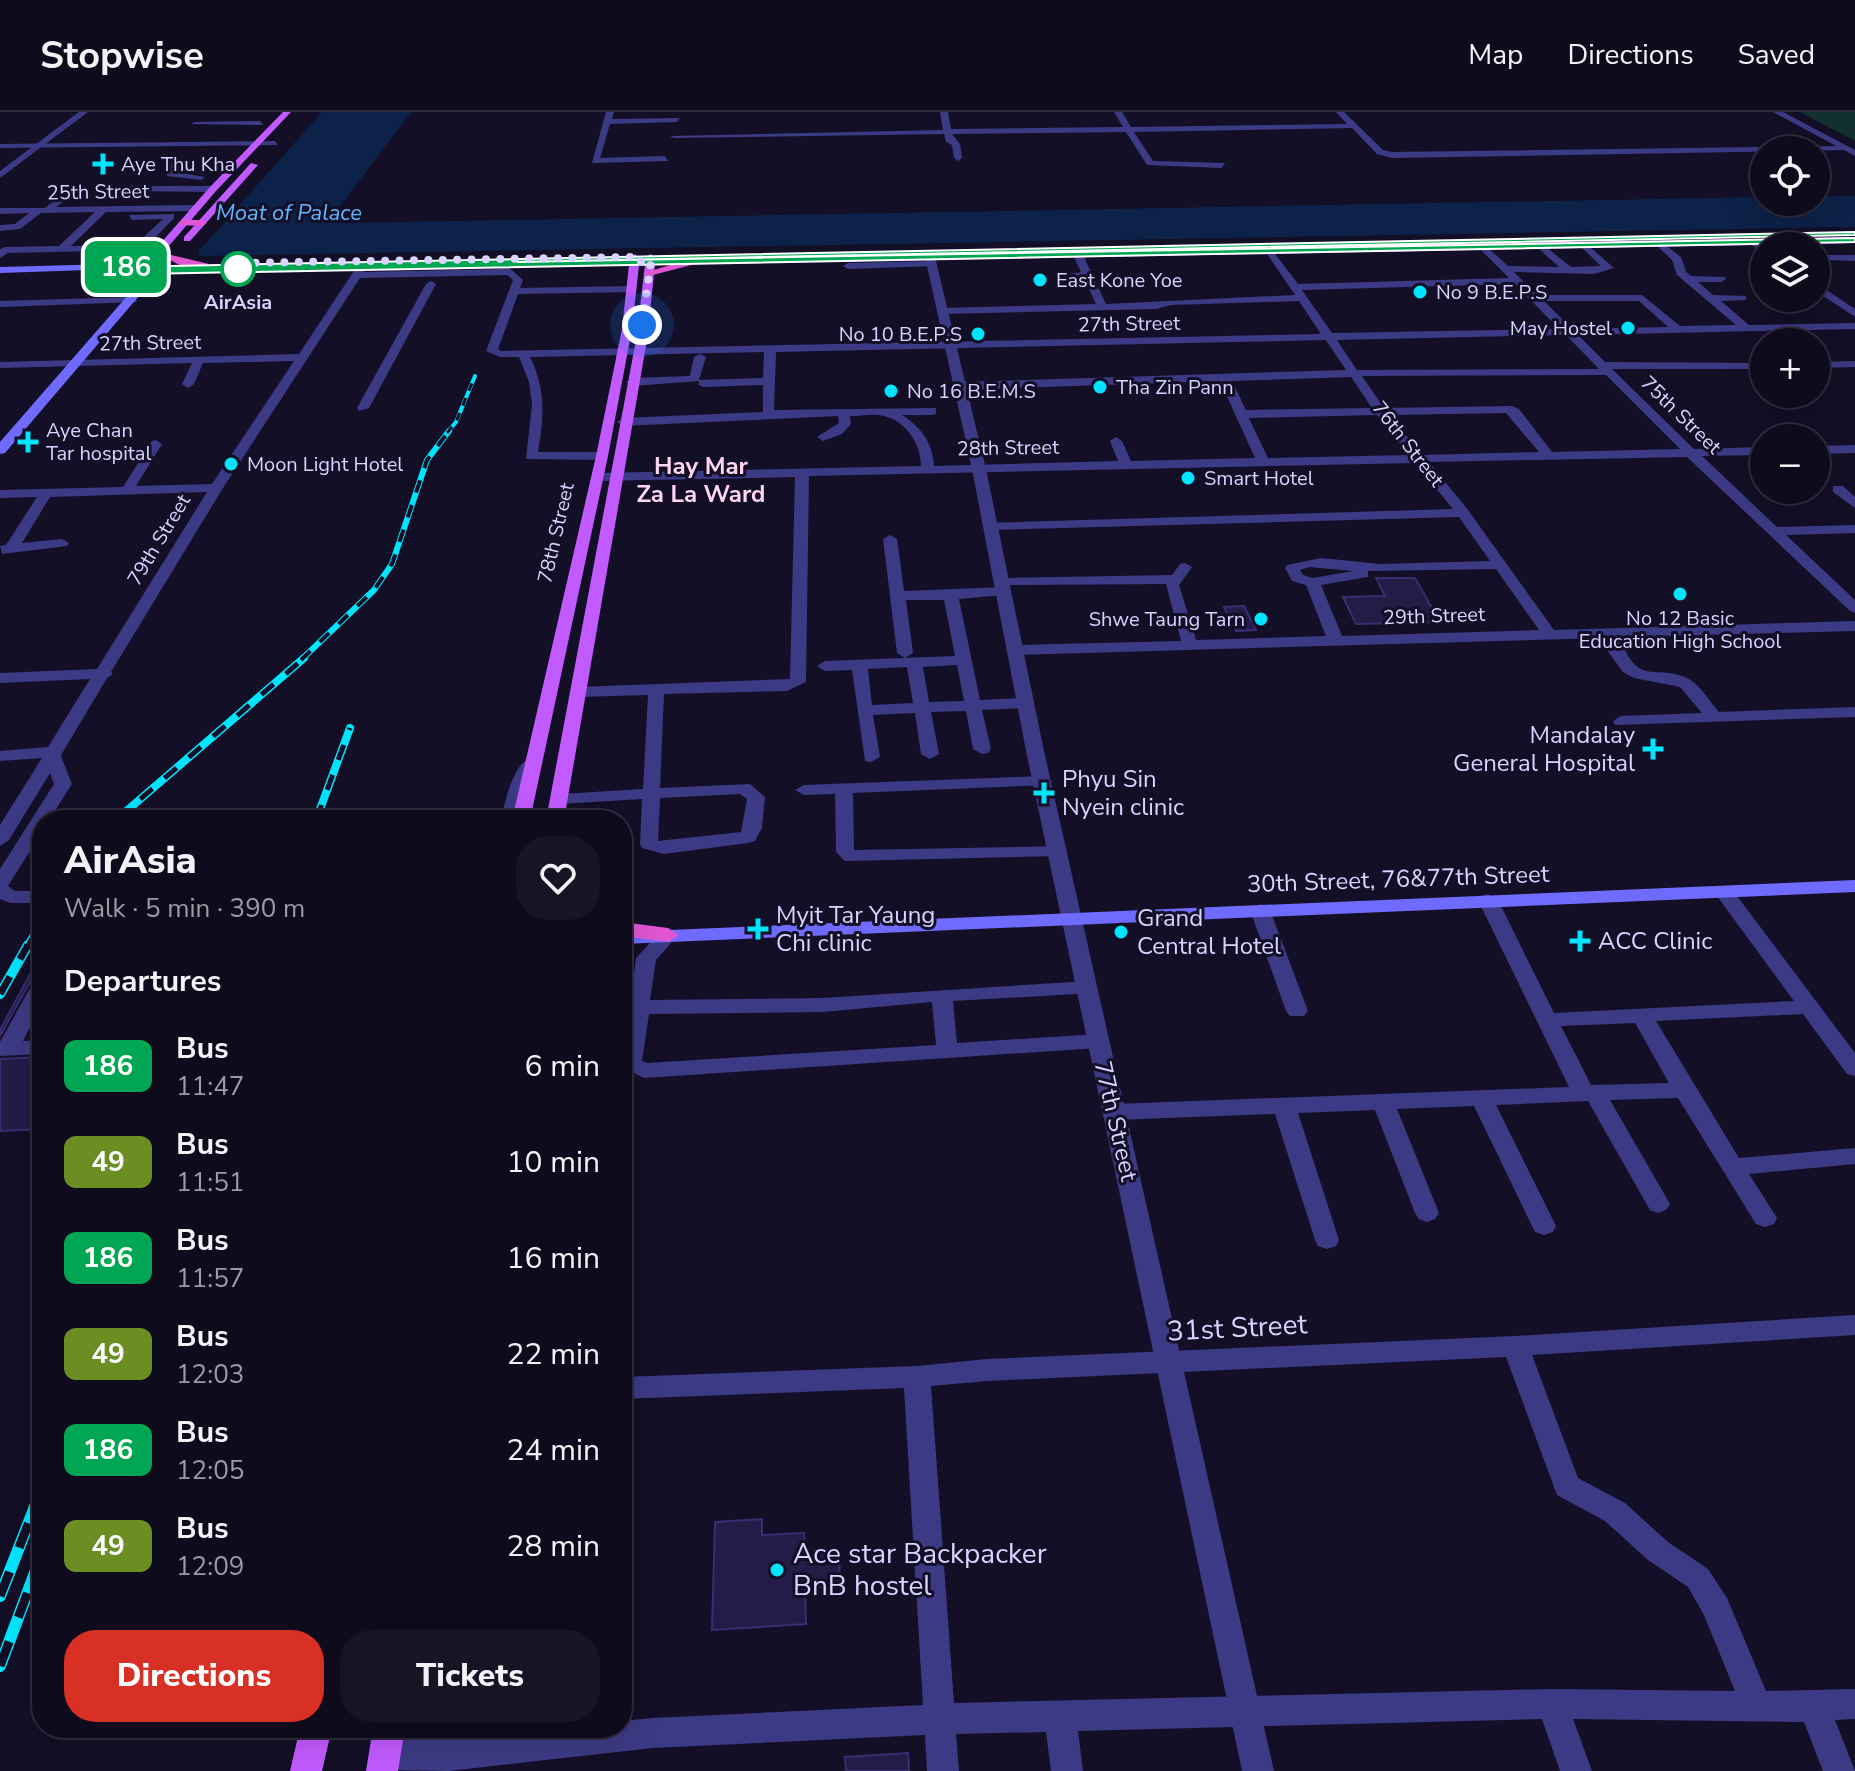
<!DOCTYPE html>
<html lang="en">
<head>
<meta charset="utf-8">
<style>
	:root { --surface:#0e0b1c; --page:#171425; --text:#f1f3f6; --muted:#9b9ba3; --line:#2e2b3b; --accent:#d93025 }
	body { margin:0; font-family:"Nunito Sans",sans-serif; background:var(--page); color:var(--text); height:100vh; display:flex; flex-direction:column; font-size:30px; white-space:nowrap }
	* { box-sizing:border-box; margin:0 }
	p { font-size:26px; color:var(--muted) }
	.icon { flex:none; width:44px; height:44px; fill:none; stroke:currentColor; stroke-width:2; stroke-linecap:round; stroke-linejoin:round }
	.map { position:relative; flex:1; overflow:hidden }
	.details { position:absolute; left:32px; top:698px; width:600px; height:928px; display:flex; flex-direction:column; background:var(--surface); border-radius:32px; box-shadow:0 8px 32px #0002,0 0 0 2px var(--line) }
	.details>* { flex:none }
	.badge { padding:0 16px; border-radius:12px; font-size:28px; line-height:52px }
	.buttons { position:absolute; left:1750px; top:24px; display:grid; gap:16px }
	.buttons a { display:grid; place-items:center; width:80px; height:80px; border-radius:50%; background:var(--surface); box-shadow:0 8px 32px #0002,0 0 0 2px var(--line); font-size:40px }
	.you { position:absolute; width:40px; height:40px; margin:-20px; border:6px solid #fff; border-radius:50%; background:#1a73e8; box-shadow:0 0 0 12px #1a73e833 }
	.map>.badge { position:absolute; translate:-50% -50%; box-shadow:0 0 0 4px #fff }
	h2 { padding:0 32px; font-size:30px; line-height:72px }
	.round { display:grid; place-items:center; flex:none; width:84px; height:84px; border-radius:32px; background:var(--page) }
	.overview { display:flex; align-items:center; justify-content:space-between; height:136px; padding:0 32px }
	h1 { font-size:38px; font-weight:800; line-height:60px }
	.cta { display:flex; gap:16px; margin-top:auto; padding:16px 32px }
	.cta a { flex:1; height:92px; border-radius:32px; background:var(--accent); color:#fff; font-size:32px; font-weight:800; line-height:92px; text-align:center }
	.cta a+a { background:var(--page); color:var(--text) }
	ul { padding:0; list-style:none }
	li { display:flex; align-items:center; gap:24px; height:96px; padding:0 32px }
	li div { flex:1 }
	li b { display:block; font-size:30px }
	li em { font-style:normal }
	li .badge { min-width:88px; font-weight:700; text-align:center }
	header { display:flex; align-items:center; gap:48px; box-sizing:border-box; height:112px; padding:0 40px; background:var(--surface); border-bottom:2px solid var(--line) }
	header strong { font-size:38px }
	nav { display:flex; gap:44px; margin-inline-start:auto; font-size:28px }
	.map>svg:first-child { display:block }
	.green { fill:#12302f }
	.water { fill:#0c2248 }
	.building { fill:#241b47; stroke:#3b2d73; stroke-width:2 }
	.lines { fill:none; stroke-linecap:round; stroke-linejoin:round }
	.minor { fill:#3d3a85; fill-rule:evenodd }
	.tertiary { fill:#3d3a85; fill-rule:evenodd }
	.secondary { fill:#6f6bff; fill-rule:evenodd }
	.primary { fill:#c25bff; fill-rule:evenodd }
	.trunk { fill:#e055d1; fill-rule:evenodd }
	.rail-far4-casing { stroke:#00e5ff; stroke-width:4 }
	.rail-far3-casing { stroke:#00e5ff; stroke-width:6 }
	.rail-far2-casing { stroke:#00e5ff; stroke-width:8 }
	.rail-far1-casing { stroke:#00e5ff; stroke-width:10 }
	.rail-casing { stroke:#00e5ff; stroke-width:12 }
	.rail-far4 { stroke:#130f26; stroke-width:3; stroke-dasharray:8; stroke-linecap:butt }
	.rail-far3 { stroke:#130f26; stroke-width:4; stroke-dasharray:13; stroke-linecap:butt }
	.rail-far2 { stroke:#130f26; stroke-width:5; stroke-dasharray:16; stroke-linecap:butt }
	.rail-far1 { stroke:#130f26; stroke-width:7; stroke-dasharray:20; stroke-linecap:butt }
	.rail { stroke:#130f26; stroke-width:9; stroke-dasharray:26; stroke-linecap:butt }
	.line { fill:#00a651; stroke:#fff; stroke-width:2 }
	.walk { stroke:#d9d4ff; stroke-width:8; stroke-dasharray:0 14.4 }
	.poi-dot { fill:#00e5ff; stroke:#130f26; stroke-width:3 }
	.stop-dot { fill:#fff; stroke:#00a651; stroke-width:4 }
	.labels { text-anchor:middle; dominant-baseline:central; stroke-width:6; stroke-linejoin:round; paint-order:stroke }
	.far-poi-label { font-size:20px; fill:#d9d4ff; stroke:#130f26; text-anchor:start }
	.far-street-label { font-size:20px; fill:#d9d4ff; stroke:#130f26 }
	.far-stop-label { font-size:20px; font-weight:bold; fill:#d9d4ff; stroke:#130f26 }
	.far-water-label { font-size:22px; font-style:italic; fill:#62b6ff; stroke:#130f26 }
	.far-quarter-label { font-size:24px; font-weight:bold; fill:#ffd6f0; stroke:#130f26 }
	.poi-label { font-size:24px; fill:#d9d4ff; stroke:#130f26; text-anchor:start }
	.street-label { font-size:24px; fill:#d9d4ff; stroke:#130f26 }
	.near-street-label { font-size:28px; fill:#d9d4ff; stroke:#130f26 }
	.near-poi-label { font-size:28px; fill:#d9d4ff; stroke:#130f26; text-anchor:start }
</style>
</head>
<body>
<header>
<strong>Stopwise</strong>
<nav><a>Map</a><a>Directions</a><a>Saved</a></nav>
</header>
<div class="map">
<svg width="1855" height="1659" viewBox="0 0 1855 1659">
	<rect width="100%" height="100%" fill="#130f26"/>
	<path class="green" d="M1800,0H1855V29Z"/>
	<path class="water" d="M322,0H411L331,106L341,111L1764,85V90H1816V84H1855V115L199,144V139Z"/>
	<g class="building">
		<path d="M1376,466H1415L1440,510L1356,512L1343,485L1385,484Z"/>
		<path d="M1244,494L1256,518L1236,519L1224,495Z"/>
		<path d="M42,840V862L32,866L0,924V918Z"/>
		<path d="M42,945V1017L0,1019V947Z"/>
		<path d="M762,1407V1423L804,1421L805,1442L839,1440L840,1473L805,1476L806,1512L712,1518L715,1410Z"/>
		<path d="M908,1641L909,1659H846L845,1645Z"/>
	</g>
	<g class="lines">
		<g class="minor">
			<path d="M606,0H614L612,7L680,6L677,10L610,12L600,46L665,44L668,49L592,51Z"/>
			<path d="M940,0H948L951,17L1123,15L1114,0H1122L1131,15L1347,12L1336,0H1344L1383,38L1392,40L1844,34L1848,36L1844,38L1392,46L1377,42L1352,16L1134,20L1153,49L1225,51L1222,56L1147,53L1126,20L952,22L960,32L962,46L958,49L954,46L952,33L946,30L944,22L674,26L670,24L943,18Z"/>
			<path d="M260,9L263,13L191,12L195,10Z"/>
			<path d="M275,29L278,33L0,36V32Z"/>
			<path d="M172,49L176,52L175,60L205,65L201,68L167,64L168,52Z"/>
			<path d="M75,72L78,77L56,95L196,93L201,96L196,99L106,100L71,134L135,133L163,107L132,108L129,103L174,102V106L145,136L139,138L8,141L0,146V137L5,135L59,134L95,100L41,101L20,117L0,119V113L15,112L29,101L0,102V96H45Z"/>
			<path d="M130,74H213L217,77L213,80L127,79Z"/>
			<path d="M1477,126L1508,154L1559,155L1538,136L1541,131L1571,155L1601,154L1581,135L1584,130L1614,156L1594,162L1514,160L1537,183H1642L1680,214L1736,213L1677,163L1672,148L1655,132L1660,129L1681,145L1686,160L1691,164L1725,165L1726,167L1721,170H1698L1713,183L1746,184V188L1721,189L1749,213L1855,211V217L1578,223L1605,250L1764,251V257H1612L1694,337L1764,335V343L1702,344L1777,415L1855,413V421L1786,423L1855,488V501L1850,499L1687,345L1429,350L1468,398L1554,518L1855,509V519L1619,525C1640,578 1654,550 1689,567C1700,573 1711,591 1719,600L1855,595V605L1615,613L1613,609L1621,604L1702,601L1680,575L1634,566L1623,560L1609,541L1603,526L1014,543L1006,538L1014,533L1181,529L1166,472L997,473L995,470L1002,466L1172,463L1180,452L1185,451L1192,455L1179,473L1196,528L1326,524L1306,473L1292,469L1285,456L1287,453L1321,446L1380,452L1490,449L1459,405L990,418L983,414L985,411L1453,397L1415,351L809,364L806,570L787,579L664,582L660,676L750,672L765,685L762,716L755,729L748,731L664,742L642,736L640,732L642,687L560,692L551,687L560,682L643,677L648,583L577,585L569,580L577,575L790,567L795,365L597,369L590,365L597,361L921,354C921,332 906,309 884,304C874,301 861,304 850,304L851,312L842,322L823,329L817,325L839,311L838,304L623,314L617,310L623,306L763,300V273L703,275L699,273V269L632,274L626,270L632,266L690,264L694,245L700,242L706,245L699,268L763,266L764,240L530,245C546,278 544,304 538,340H602L608,344L602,348L526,347L532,292L529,270L519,245H500L486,239L513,168L507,163L360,166L223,376L111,560L113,562L107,566L64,638L61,644L72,672L49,708H42V720L8,774L15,779H42V791H10L0,787V757L54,672L50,661L9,728L0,734V713L42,646L0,649V639L48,635L90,567L0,571V561L97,557L207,380L50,385L22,431L62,427L69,431L67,434L2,442L0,434L6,433L37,385L0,386V378L123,375L152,329L156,328L162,332L136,374L212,372L294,249L203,251L194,272L188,276L182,272L192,251L0,256V250L299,242L358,153H366L364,160L501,157L497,152L502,149L523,168L520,176L632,174L637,177L632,180L518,182L498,237L501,239L1321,222L1299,189L1171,193L1156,197L942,202L937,199L942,196L1096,192L1084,166L1064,167L1059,164L1081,160L1073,143L1078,140L1083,143L1106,192L1295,183L1261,133L1266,130L1298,172L1509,166L1474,131ZM1515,172L1559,217L1332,221L1302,178ZM1544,189H1639L1668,215L1572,217ZM1566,223L1599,257L1357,258L1337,228ZM1326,228L1346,258L959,270L953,274L959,278L1220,269L1255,346L1131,349L1122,329L1116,325L1110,329L1118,349L934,354C933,331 921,315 902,303H932L936,302V296L774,298L776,240ZM1606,263L1680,337L1552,340L1519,297L1512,294L1384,296L1362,264ZM1351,265L1372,296L1246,298L1232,269ZM1506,301L1539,340L1422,343L1390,303ZM1377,303L1409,343L1268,346L1249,306ZM1309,455L1354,459L1312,466L1303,463L1300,458ZM1496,457L1539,518L1342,524L1321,473L1368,465V459ZM740,682L747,687L741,720L658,729L660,686Z"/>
			<path d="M1828,143H1855V149L1824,148Z"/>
			<path d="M932,149L937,152L936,154L848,157L843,154L848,151Z"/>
			<path d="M431,169L436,172L369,296L359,299L357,296L426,172Z"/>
			<path d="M132,185L137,188L136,190L0,195V189Z"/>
			<path d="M1855,249V255L1816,256V250Z"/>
			<path d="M1855,333V341L1816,342V334Z"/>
			<path d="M1833,374H1843L1855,385V396L1833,380Z"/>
			<path d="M890,423L897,427L904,479L1003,475L1010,479L1003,483L959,487L980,588L1025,586L1033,591L1025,596L982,598L991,637L988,641L982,642L973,637L966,599L931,600L939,642L930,647L921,642L915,601L873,603L880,645L871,650L865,649L852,558L825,559L817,554L825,549L955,544L944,488H906L913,541L905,546L897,541L883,427ZM957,553L964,589L929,590L923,555ZM907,555L913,591L872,593L868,557Z"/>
			<path d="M532,645L541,650L535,658L518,708H500C506,690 512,651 532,645Z"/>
			<path d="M1043,664L1052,669L1049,673L853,681L854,738L1065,734L1067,738L1065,742L1058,744L845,749L836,740L835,682L804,683L795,678L804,673Z"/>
			<path d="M1724,774L1731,776L1855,941V964L1847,962L1803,902L1656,909L1739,1046L1855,1036V1052L1749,1062L1777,1106L1774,1112L1765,1115L1756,1112L1678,986L1610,988L1670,1092L1666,1098L1658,1101L1650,1098L1588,989L1496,993L1556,1114L1553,1120L1544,1123L1535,1120L1532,1114L1474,994L1397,997L1439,1101L1435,1107L1427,1110L1419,1107L1415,1101L1375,998L1298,1001L1339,1128L1336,1134L1327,1137L1318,1134L1315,1128L1275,1002L1114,1008L1106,1006L1103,1000L1106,994L1114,992L1569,975L1478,788L1481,784L1488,782L1498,788L1554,901L1794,889L1714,780ZM1635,911L1669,971L1591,973L1561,914Z"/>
			<path d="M1260,792L1270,798L1308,899L1304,904H1290L1286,899L1250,798Z"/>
			<path d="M668,817L678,823L656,848L650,888L823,886L1087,869L1094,871L1097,876L1094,881L953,889L957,931L1098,922L1106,924L1109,929L1106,934L1098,936L644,966L622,955L636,846L661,819ZM932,890L936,933L647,951L642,949L649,902L823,900Z"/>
			<path d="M42,865V892L23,929L42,928V942L0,944V930L35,867Z"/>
			<path d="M1855,1203V1223L1532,1243L1578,1366L1625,1391L1668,1430L1708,1457L1727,1486L1766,1579L1855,1577V1607L1835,1608L1855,1659H1823L1804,1610L1573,1607L1592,1659H1560L1542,1607L1078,1619L1083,1659H1051L1046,1620L956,1622L959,1659H927L925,1623L653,1636L449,1659L385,1658L374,1653L369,1642L374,1631L385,1626L449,1627L555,1616H622V1609L653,1606L923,1593L904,1276L622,1287V1265L917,1254L987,1247L1515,1224ZM1506,1245L1557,1383L1605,1409L1648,1448L1688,1475L1704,1503L1735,1579L1552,1577L954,1591L931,1274L987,1269Z"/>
		</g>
		<g class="tertiary">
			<path d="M79,0H88L0,66V59Z"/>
			<path d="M1773,0H1783L1855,38V44Z"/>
			<path d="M1750,128H1756L1765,134L1764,141L1750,132Z"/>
			<path d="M930,142L935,145L986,357L1044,639L1274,1659H1242L1026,639L972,357L925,145Z"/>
			<path d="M1816,171L1855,197V205L1816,179Z"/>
		</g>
		<g class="secondary">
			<path d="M151,151L152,153L147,156L0,161V155Z"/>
			<path d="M158,157L167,159L150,171L5,341L0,342V330L142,167Z"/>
			<path d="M1855,768V780L622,832V820Z"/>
		</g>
		<g class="primary">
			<path d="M283,0H291L216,79L150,156L630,147L635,142L640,147L651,142L656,147L1855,125V131L655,153L647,228L564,708H546L636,228L645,153H639L632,217L608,344L530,708H512L596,344L622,217L629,153L138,161V157L210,75Z"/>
			<path d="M251,51L258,53L190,129H184V125Z"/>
			<path d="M300,1616H332L322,1659H290Z"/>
			<path d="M373,1616H405L398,1659H366Z"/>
		</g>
		<g class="trunk">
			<path d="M183,108H202L207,111L202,114L179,113L178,111Z"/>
			<path d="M167,142L209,152C196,160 179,154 167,146Z"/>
			<path d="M695,146L699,147V151L649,164L643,161Z"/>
			<path d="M622,810L668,816L679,823L668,830L622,824Z"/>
		</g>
		<g class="rail-far4-casing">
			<path id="rail-far4" d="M447,321L456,310L475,264"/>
		</g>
		<g class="rail-far3-casing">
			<path id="rail-far3" d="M301,548L374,478L392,452L427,348L449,319"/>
		</g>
		<g class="rail-far2-casing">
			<g id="rail-far2">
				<path d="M116,708L304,546"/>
				<path d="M316,708L350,616"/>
				<path d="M27,835L42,809"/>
			</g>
		</g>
		<g class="rail-far1-casing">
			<path id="rail-far1" d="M0,882L28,833"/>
		</g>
		<g class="rail-casing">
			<g id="rail">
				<path d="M0,1484L42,1377"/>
				<path d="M0,1554L42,1442"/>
			</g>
		</g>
		<use href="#rail-far4" class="rail-far4"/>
		<use href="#rail-far3" class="rail-far3"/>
		<use href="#rail-far2" class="rail-far2"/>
		<use href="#rail-far1" class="rail-far1"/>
		<use href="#rail" class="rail"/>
	</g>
	<path class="line" d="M1855,120V123L517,150L1855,126V130L142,162L122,155Z"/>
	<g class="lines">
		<path class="walk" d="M238,157L234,151L635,145L637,150L651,149L642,213"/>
	</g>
	<g class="poi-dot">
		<path d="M99 40h8v8h8v8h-8v8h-8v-8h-8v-8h8z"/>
		<circle cx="1040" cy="168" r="8"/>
		<circle cx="1420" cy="180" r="8"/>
		<circle cx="1628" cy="216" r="8"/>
		<circle cx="978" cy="222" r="8"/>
		<circle cx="1100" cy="275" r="8"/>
		<circle cx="891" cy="279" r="8"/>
		<path d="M24 318h8v8h8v8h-8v8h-8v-8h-8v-8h8z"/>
		<circle cx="231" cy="352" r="8"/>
		<circle cx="1188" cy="366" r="8"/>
		<circle cx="1680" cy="482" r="8"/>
		<circle cx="1261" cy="507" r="8"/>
		<path d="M1649 625h8v8h8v8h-8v8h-8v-8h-8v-8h8z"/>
		<path d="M1040 669h8v8h8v8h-8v8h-8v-8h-8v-8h8z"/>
		<path d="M754 805h8v8h8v8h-8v8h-8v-8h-8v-8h8z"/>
		<circle cx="1121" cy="820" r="8"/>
		<path d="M1576 817h8v8h8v8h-8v8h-8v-8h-8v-8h8z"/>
		<circle cx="777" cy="1458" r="8"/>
	</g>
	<circle class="stop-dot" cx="238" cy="157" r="16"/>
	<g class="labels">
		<g class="far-poi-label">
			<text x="121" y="52">Aye Thu Kha</text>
			<text x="1056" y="168">East Kone Yoe</text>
			<text x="1436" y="180">No 9 B.E.P.S</text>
			<text x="1612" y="216" text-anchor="end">May Hostel</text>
			<text x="962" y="222" text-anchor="end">No 10 B.E.P.S</text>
			<text x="1116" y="275">Tha Zin Pann</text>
			<text x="907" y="279">No 16 B.E.M.S</text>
			<text x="46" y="318">Aye Chan<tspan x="46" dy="23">Tar hospital</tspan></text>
			<text x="247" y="352">Moon Light Hotel</text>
			<text x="1204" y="366">Smart Hotel</text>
			<text x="1680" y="506" text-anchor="middle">No 12 Basic<tspan x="1680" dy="23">Education High School</tspan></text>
			<text x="1245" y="507" text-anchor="end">Shwe Taung Tarn</text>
		</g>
		<g class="far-street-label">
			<text transform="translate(98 80) rotate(-1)">25th Street</text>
			<text transform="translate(1129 212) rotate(-1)">27th Street</text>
			<text transform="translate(150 231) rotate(-1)">27th Street</text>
			<text transform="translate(1681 303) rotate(44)">75th Street</text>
			<text transform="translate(1408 332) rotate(52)">76th Street</text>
			<text transform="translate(1008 336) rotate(-1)">28th Street</text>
			<text transform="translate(556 421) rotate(-77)">78th Street</text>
			<text transform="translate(159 428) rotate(-59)">79th Street</text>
			<text transform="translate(1434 504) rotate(-2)">29th Street</text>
		</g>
		<g class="far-stop-label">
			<text x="238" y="190">AirAsia</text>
		</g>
		<g class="far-water-label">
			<text x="289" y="101">Moat of Palace</text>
		</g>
		<g class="far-quarter-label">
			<text x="701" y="354">Hay Mar<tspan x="701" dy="28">Za La Ward</tspan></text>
		</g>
		<g class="poi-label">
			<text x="1635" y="623" text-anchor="end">Mandalay<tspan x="1635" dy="28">General Hospital</tspan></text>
			<text x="1062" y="667">Phyu Sin<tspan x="1062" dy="28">Nyein clinic</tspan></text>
			<text x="776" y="803">Myit Tar Yaung<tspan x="776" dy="28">Chi clinic</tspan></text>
			<text x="1137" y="806">Grand<tspan x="1137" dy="28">Central Hotel</tspan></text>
			<text x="1598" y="829">ACC Clinic</text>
		</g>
		<g class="street-label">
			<text transform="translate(1398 767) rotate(-2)">30th Street, 76&amp;77th Street</text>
			<text transform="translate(1116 1009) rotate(77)">77th Street</text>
		</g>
		<g class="near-street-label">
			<text transform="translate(1237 1216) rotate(-3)">31st Street</text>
		</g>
		<g class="near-poi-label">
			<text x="793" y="1442">Ace star Backpacker<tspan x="793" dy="32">BnB hostel</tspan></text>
		</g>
	</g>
</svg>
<div class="buttons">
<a><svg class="icon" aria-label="locate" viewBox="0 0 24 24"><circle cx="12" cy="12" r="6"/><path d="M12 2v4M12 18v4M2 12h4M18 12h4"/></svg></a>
<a><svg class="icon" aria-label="layers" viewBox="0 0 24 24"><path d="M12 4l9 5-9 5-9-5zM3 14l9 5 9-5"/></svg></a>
<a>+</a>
<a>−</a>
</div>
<div class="you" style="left:642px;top:213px"></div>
<b class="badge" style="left:126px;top:155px;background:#00a651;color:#fff">186</b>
<section class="details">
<div class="overview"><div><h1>AirAsia</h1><p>Walk · 5 min · 390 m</p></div><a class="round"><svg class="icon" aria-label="heart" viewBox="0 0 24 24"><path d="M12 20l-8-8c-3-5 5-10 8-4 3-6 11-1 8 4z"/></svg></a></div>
<h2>Departures</h2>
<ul>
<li><span class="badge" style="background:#00a651;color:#fff">186</span><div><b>Bus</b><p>11:47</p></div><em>6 min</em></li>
<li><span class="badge" style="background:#6b8e23;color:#fff">49</span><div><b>Bus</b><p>11:51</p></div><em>10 min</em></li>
<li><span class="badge" style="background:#00a651;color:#fff">186</span><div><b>Bus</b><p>11:57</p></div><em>16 min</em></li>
<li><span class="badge" style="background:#6b8e23;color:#fff">49</span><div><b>Bus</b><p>12:03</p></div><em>22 min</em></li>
<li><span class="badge" style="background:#00a651;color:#fff">186</span><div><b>Bus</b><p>12:05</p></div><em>24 min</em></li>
<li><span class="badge" style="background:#6b8e23;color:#fff">49</span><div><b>Bus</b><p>12:09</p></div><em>28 min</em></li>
</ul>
<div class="cta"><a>Directions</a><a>Tickets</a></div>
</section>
</div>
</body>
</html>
